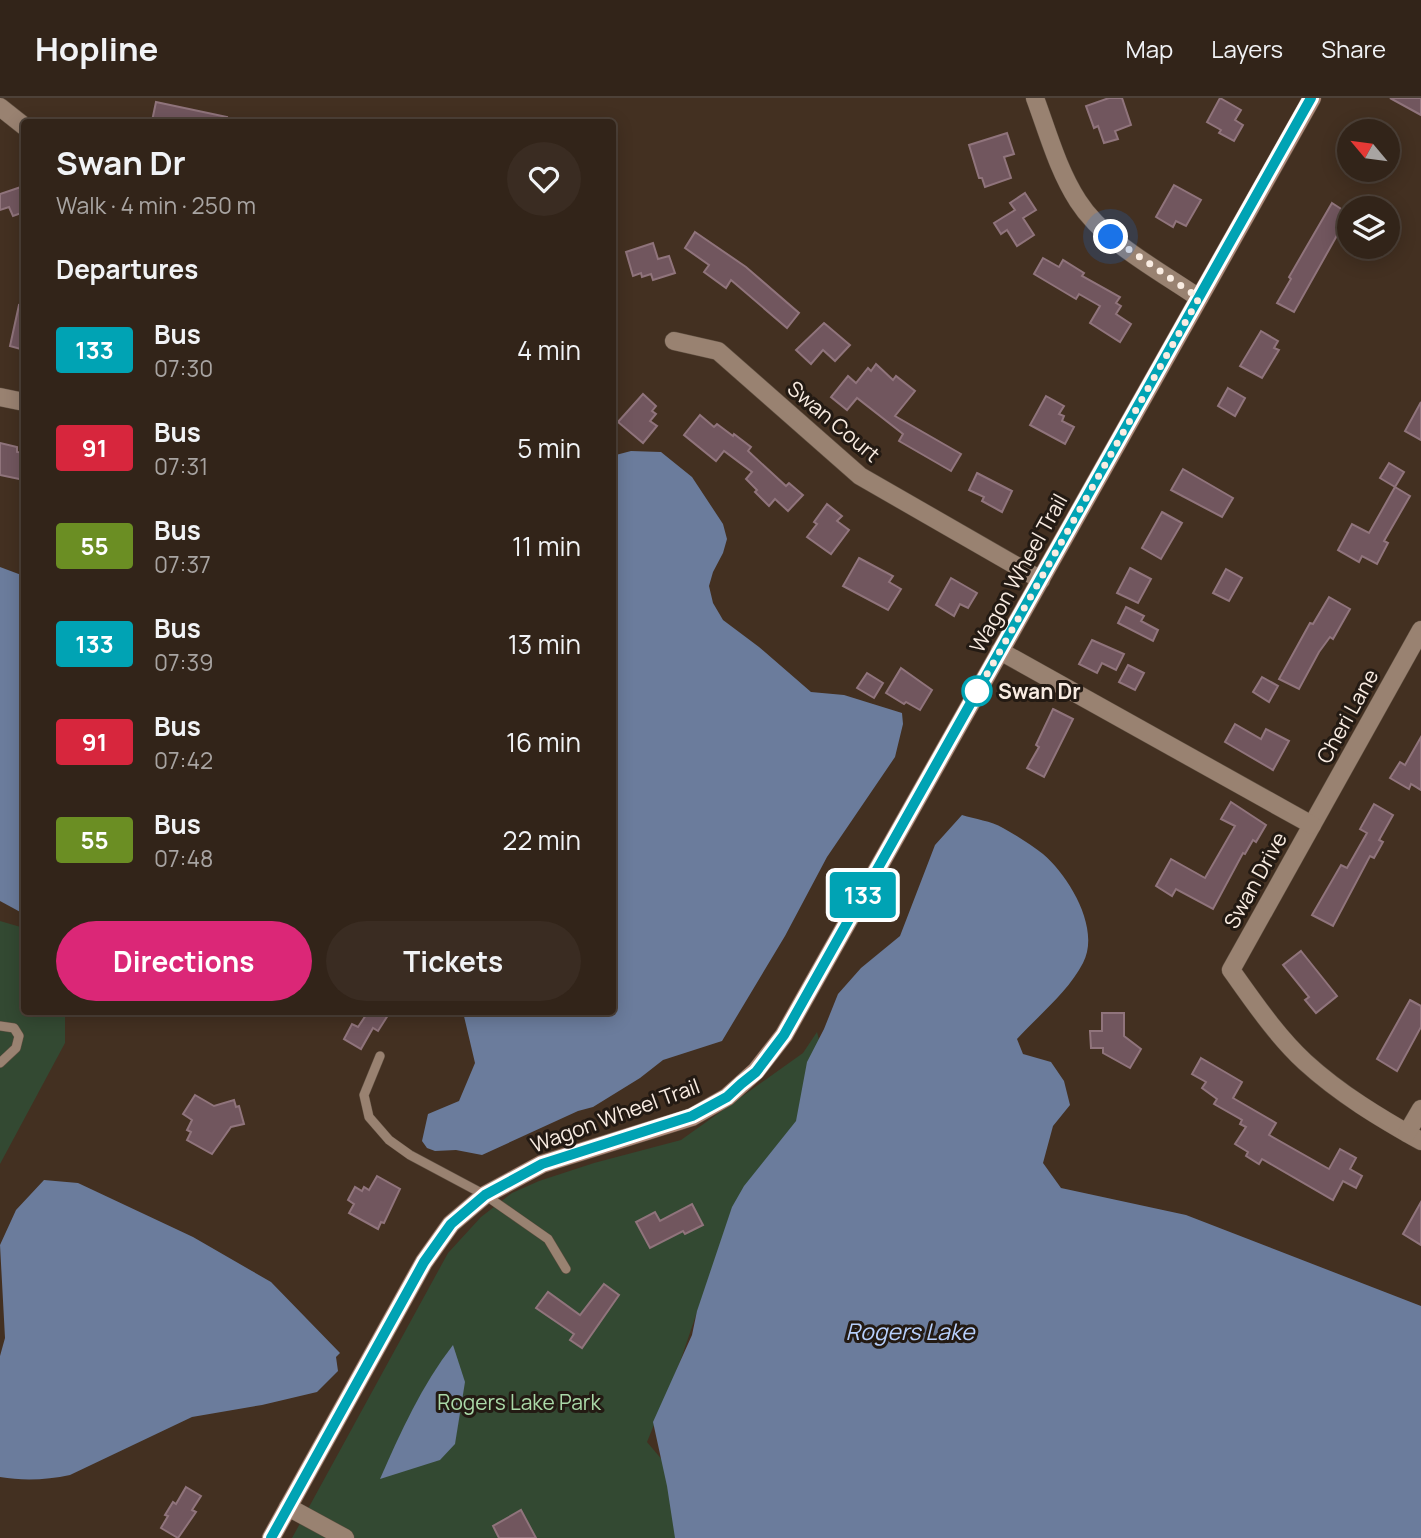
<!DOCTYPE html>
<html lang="en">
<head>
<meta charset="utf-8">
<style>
	:root { --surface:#322419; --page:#3a2c22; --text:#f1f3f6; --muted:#a8a4a2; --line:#4d4138; --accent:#db2777 }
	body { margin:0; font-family:Manrope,sans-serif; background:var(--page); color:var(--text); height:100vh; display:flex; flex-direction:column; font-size:26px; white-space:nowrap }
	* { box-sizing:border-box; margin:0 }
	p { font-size:23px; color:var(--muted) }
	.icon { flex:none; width:38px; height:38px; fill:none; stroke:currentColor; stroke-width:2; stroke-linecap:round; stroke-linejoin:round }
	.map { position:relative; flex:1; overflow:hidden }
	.drawer { position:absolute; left:21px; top:21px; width:595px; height:896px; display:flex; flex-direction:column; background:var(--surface); border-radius:7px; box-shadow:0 4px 18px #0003,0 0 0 2px var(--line) }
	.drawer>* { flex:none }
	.badge { padding:0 14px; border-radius:5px; font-size:24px; line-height:46px }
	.needle { width:46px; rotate:299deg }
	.buttons { position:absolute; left:1337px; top:21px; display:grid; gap:14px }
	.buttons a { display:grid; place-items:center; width:63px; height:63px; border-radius:50%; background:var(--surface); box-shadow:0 4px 18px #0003,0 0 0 2px var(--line); font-size:35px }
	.you { position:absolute; width:35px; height:35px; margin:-18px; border:5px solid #fff; border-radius:50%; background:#1a73e8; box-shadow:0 0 0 10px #1a73e833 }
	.map>.badge { position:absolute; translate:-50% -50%; box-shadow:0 0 0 4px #fff }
	h2 { padding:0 35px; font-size:26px; line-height:63px }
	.round { display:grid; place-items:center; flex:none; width:74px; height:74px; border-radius:37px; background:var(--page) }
	.summary { display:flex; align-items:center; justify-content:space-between; height:119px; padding:0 35px }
	h1 { font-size:33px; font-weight:700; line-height:52px }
	.action { display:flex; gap:14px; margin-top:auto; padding:14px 35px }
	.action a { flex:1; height:80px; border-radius:42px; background:var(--accent); color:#fff; font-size:28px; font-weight:700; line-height:80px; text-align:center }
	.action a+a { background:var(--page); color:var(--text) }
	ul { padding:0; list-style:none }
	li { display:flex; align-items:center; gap:21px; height:98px; padding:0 35px }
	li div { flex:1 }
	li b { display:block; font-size:26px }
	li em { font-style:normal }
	li .badge { min-width:77px; font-weight:700; text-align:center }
	header { display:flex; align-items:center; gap:42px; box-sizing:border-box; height:98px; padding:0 35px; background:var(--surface); border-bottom:2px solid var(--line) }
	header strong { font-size:33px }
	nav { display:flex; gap:38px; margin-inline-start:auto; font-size:24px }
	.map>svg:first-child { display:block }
	.green { fill:#334932 }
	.water { fill:#6b7c9c }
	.building { fill:#71565e; stroke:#90747c; stroke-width:2 }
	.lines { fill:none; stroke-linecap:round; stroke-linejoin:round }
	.lane-casing { stroke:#5f4f41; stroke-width:10 }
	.street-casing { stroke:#5f4f41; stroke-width:19 }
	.secondary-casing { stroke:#5f4f41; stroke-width:19 }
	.lane { stroke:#998271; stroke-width:9 }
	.street { stroke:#998271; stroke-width:18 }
	.secondary { stroke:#af8979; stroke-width:18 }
	.line-casing { stroke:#fff; stroke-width:16 }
	.line { stroke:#00a3b4; stroke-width:10 }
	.walk { stroke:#f9ece2; stroke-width:7; stroke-dasharray:0 12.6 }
	.stop-dot { fill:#fff; stroke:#00a3b4; stroke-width:3.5 }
	.labels { text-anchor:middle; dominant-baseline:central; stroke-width:6; stroke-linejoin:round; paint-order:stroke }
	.street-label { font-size:21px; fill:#f9ece2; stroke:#231a13 }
	.stop-label { font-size:21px; font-weight:bold; fill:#f9ece2; stroke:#231a13; text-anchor:start }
	.park-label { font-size:21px; fill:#aad9a8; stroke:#231a13 }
	.water-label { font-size:23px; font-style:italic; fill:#b7cffb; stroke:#231a13 }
</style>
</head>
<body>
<header>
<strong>Hopline</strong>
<nav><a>Map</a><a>Layers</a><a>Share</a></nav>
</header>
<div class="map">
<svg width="1421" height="1440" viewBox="0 0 1421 1440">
	<rect width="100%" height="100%" fill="#433021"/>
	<g class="green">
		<path d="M0,823L24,830V914H65V945L0,1066Z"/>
		<path d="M817,934L836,1008L722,1141L681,1261L647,1344L702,1409L691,1440H292L448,1155L481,1119L512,1095L539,1083L594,1065L681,1042L803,955Z"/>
	</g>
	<g class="water">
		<path d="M631,353L661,354L692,379L723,426L727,441L723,455L713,474L709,488L713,505L723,522L759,549L811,594L844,597L902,615L903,626L895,659L827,759L785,838L722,943L663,962L640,980L593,1009L578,1013L482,1057L456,1052L435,1053L427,1050L422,1043L428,1016L459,1003L475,965L463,914H612V358Z"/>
		<path d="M0,469L24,478V816L0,803Z"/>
		<path d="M962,717C975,721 991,723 1003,730C1016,737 1031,747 1043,756C1069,778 1101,831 1083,865C1068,894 1039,917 1017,941L1023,956L1051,964L1064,983L1070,1007L1053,1028L1043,1065L1061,1090L1186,1117L1421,1208V1440H675L667,1388L653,1324L692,1237L697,1213L732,1109L744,1088L796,1023L807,964L824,931L838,896L861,870L900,838L935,747Z"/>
		<path d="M44,1082L78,1085L193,1139L271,1184L340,1255L336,1259L338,1273L317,1294L262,1307L192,1319L70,1377C47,1382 23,1383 0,1379V1258L5,1240L0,1147L16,1112Z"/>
		<path d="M453,1247L465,1284L455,1346L440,1362L380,1381C400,1335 422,1287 453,1247Z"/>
	</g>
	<g class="building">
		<path d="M1109,0H1122L1131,27L1115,33L1118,41L1104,45L1098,28L1094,30L1086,8Z"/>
		<path d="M1220,0L1241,12L1235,22L1243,27L1234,43L1219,35L1221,32L1207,24Z"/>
		<path d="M1390,0H1421V17Z"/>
		<path d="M156,4L227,19L226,24L152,23Z"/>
		<path d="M1007,35L1014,56L1004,59L1011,80L985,89L982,80H979L969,47Z"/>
		<path d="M1174,87L1201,102L1186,128L1176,123L1173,129L1156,119Z"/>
		<path d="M24,88V114L13,118L9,109L0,112V96Z"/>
		<path d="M1025,95L1036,112L1023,120L1034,137L1017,148L1007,132L1001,136L994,125L1015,112L1010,105Z"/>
		<path d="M1332,105L1349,116L1294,214L1277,205L1291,181L1289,179Z"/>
		<path d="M695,134L746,169L799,215L787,230L731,182L726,190L704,174L709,167L685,150Z"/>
		<path d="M653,145L658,161L669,158L675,175L653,182L651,176L642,179L641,175L633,178L626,154Z"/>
		<path d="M1043,160L1059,169L1063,162L1084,175L1082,178L1120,199L1116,205L1121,208L1116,216L1131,226L1120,244L1090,225L1100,208L1079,196L1076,201L1034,176Z"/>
		<path d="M19,207L24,208V252L10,248Z"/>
		<path d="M824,225L850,247L835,263L823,252L811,266L796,252Z"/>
		<path d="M1261,233L1278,243L1274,250L1279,252L1262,280L1240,268Z"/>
		<path d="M876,266L893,282L896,278L915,293L895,318L961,356L951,373L899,343L903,336L857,300L847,312L831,299L848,278L856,285L868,270L871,273Z"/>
		<path d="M1228,290L1245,300L1235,318L1218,308Z"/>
		<path d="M643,296L656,308L652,313L656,316L650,323L657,328L643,345L618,324Z"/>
		<path d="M1046,298L1064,308L1059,316L1064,318L1062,323L1074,329L1065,346L1030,327Z"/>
		<path d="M1421,304V342L1405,333Z"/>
		<path d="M700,317L714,329L717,326L733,338L734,336L751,349L748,353L786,388L789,385L803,397L788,413L775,401L769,408L755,394L757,392L746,381L752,374L724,353L716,363L684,337Z"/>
		<path d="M0,345L17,349V354L24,355V382L0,377Z"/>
		<path d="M1389,365L1404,374L1395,389L1380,380Z"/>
		<path d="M1183,371L1233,400L1222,419L1171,392Z"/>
		<path d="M977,375L1012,393L1002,414L982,403L984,399L969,392Z"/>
		<path d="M1395,389L1410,398L1384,443L1388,445L1377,466L1362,458L1359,464L1338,452L1352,426L1369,435Z"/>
		<path d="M827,406L842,418L837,423L849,432L831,456L807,439L817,426L814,424Z"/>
		<path d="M1162,414L1182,425L1161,461L1142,450Z"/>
		<path d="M859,460L893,478L889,484L901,491L888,512L843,488Z"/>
		<path d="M1130,470L1151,481L1138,505L1117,495Z"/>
		<path d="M1226,471L1242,480L1229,503L1213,495Z"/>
		<path d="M951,480L977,495L968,510L960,506L954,518L936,507Z"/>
		<path d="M1329,499L1350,511L1333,541L1330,539L1319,554L1299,591L1279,581L1310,525L1313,526Z"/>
		<path d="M1126,509L1144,518L1141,523L1158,532L1153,543L1118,525Z"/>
		<path d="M1092,542L1124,556L1116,572L1102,565L1097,575L1079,566Z"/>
		<path d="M1128,567L1144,575L1135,592L1119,584Z"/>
		<path d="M901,570L932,592L920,612L906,604L904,606L886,595Z"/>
		<path d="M867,575L883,585L874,600L857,590Z"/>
		<path d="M1262,579L1278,588L1269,604L1253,594Z"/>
		<path d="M1053,611L1073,621L1044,679L1027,670L1039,649L1036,647Z"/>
		<path d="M1235,626L1261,641L1266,631L1289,643L1273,672L1225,644Z"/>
		<path d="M1421,639V692L1411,686L1409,691L1390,680L1400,664L1405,667Z"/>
		<path d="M1231,704L1266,727L1256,744L1253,742L1245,756L1243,755L1213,811L1176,791L1172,798L1156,788L1171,761L1205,780L1235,728L1221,721Z"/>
		<path d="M1374,706L1393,717L1379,742L1383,744L1374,760L1370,758L1333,828L1312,817L1341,767L1347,770L1367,735L1360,731Z"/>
		<path d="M1301,853L1337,898L1316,915L1305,902L1309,899L1283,867Z"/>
		<path d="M1410,902L1421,908V929L1397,973L1377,961Z"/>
		<path d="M368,914H390L378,933L373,930L361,951L344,941L352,926L358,929Z"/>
		<path d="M1102,915H1124V938L1141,951L1130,970L1103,955V950H1091L1090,933H1102Z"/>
		<path d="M1201,960L1242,984L1233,1000L1276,1025L1269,1037L1329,1071L1340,1051L1356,1060L1350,1071L1362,1078L1356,1090L1343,1083L1333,1102L1262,1061L1259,1066L1246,1058L1248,1054L1235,1046L1246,1029L1240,1026L1242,1022L1214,1006L1217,1001L1202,990L1206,984L1192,976Z"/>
		<path d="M195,997L214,1008L234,1002L236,1009L239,1008L244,1026L231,1029L212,1056L187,1042L191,1034L187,1032L192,1022L183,1016Z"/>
		<path d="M377,1078L400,1091L384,1125L381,1124L378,1131L349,1115L354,1106L348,1102L355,1089L362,1093L364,1089L369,1092Z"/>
		<path d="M1421,1104V1147L1403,1136Z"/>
		<path d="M692,1106L703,1127L685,1136L683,1133L650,1150L636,1124L655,1114L660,1123Z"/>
		<path d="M604,1186L619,1197L582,1250L570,1242L574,1236L536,1210L548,1194L580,1217Z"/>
		<path d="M186,1389L201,1398L192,1412L196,1414L178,1440L161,1430L168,1418L165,1417L173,1404L176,1406Z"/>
		<path d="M521,1412L536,1440H499L493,1428Z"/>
	</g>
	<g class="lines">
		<g class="lane-casing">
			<g id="lane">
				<path d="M0,928L14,930L19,938L16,950L0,965"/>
				<path d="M380,958L364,997L369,1019L389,1042L410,1057L485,1097L548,1141L566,1171"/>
			</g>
		</g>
		<g class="street-casing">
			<g id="street">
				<path d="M1035,0C1048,35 1058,72 1078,103C1104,144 1160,173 1199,200"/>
				<path d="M0,9L24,28"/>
				<path d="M674,243L718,253L860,378L1041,482"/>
				<path d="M0,299L24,304"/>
				<path d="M1421,532L1231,872C1254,904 1276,937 1305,964C1340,996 1380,1020 1421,1043"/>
				<path d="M1000,553L1312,727"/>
				<path d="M1407,1035L1421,1011"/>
				<path d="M288,1409L345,1440"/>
			</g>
		</g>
		<g class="secondary-casing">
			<path id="secondary" d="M271,1440L424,1164L451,1126L485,1097L542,1066L692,1019L727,999L756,973L784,937L1312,0"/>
		</g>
		<use href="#lane" class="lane"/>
		<use href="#street" class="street"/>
		<use href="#secondary" class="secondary"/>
	</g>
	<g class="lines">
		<g class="line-casing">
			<path id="line" d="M271,1440L424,1164L451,1126L485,1097L542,1066L692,1018L727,999L741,986L756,974L784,937L1311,0"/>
		</g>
		<use href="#line" class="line"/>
		<path class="walk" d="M977,593L973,601L1199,200L1111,139"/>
	</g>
	<circle class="stop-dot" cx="977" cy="593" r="14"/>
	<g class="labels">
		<g class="street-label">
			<text transform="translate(834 323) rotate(40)">Swan Court</text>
			<text transform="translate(1018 475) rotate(-61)">Wagon Wheel Trail</text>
			<text transform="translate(1347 618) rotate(-61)">Cheri Lane</text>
			<text transform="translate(1255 782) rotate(-61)">Swan Drive</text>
			<text transform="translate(615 1017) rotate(-20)">Wagon Wheel Trail</text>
		</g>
		<g class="stop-label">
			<text x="998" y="593">Swan Dr</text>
		</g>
		<g class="park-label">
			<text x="519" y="1304">Rogers Lake Park</text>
		</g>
		<g class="water-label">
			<text x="910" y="1233">Rogers Lake</text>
		</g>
	</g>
</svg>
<div class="buttons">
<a><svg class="needle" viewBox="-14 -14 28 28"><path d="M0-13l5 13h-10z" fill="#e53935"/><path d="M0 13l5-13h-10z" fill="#a8a4a2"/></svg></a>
<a><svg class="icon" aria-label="layers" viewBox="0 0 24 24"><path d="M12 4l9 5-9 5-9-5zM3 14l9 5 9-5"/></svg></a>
</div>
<div class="you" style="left:1111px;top:139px"></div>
<b class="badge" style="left:863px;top:797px;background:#00a3b4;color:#fff">133</b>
<section class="drawer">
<div class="summary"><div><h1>Swan Dr</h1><p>Walk · 4 min · 250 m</p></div><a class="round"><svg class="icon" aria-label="heart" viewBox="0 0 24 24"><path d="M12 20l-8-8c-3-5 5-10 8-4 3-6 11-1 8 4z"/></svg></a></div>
<h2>Departures</h2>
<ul>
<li><span class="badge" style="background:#00a3b4;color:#fff">133</span><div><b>Bus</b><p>07:30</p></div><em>4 min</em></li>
<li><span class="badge" style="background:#d7263d;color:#fff">91</span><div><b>Bus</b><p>07:31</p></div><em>5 min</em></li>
<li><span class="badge" style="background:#6b8e23;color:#fff">55</span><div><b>Bus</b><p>07:37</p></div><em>11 min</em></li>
<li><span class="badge" style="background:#00a3b4;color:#fff">133</span><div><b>Bus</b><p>07:39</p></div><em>13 min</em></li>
<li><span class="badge" style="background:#d7263d;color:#fff">91</span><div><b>Bus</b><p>07:42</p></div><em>16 min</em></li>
<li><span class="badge" style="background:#6b8e23;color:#fff">55</span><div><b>Bus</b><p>07:48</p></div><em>22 min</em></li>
</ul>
<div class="action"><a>Directions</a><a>Tickets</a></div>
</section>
</div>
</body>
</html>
